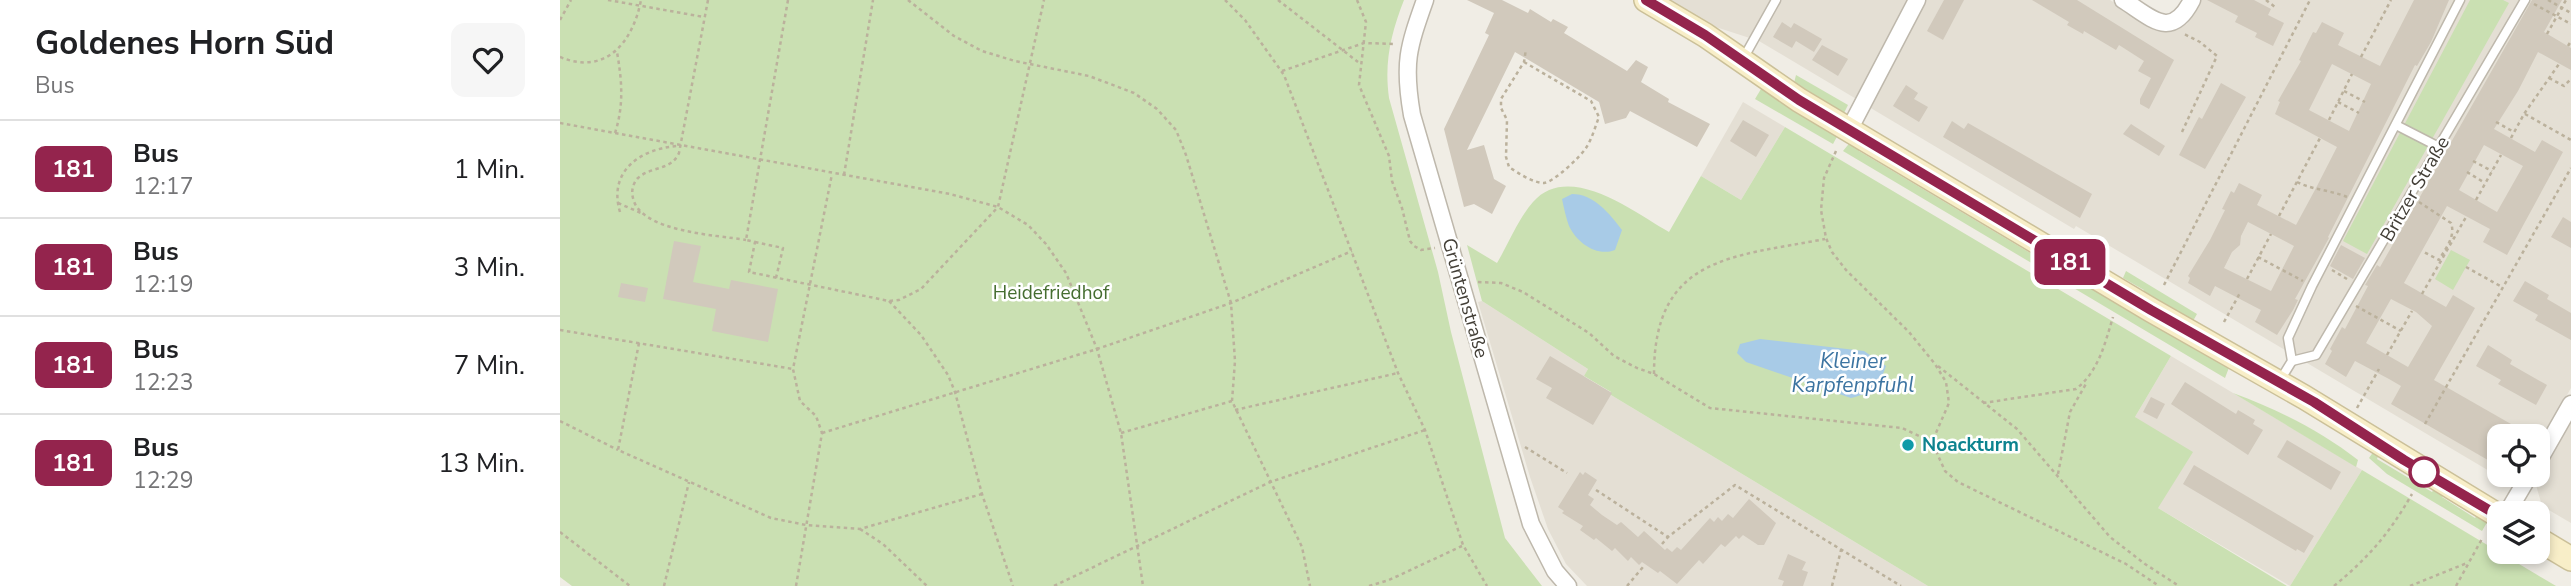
<!DOCTYPE html>
<html lang="de">
<head>
<meta charset="utf-8">
<style>
	:root { --surface:#fff; --page:#f6f6f6; --text:#202124; --muted:#757577; --line:#e0e0e0 }
	body { margin:0; font-family:"Nunito Sans",sans-serif; background:var(--page); color:var(--text); height:100vh; display:flex; flex-direction:column; font-size:26px; white-space:nowrap }
	* { box-sizing:border-box; margin:0 }
	p { font-size:23px; color:var(--muted) }
	.icon { flex:none; width:38px; height:38px; fill:none; stroke:currentColor; stroke-width:2; stroke-linecap:round; stroke-linejoin:round }
	.map { position:relative; flex:1; overflow:hidden }
	.drawer { display:flex; flex-direction:column; background:var(--surface); width:560px }
	.drawer>* { flex:none }
	.badge { padding:0 14px; border-radius:10px; font-size:24px; line-height:46px }
	.controls { position:absolute; left:1927px; top:424px; display:grid; gap:14px }
	.controls a { display:grid; place-items:center; width:63px; height:63px; border-radius:14px; background:var(--surface); box-shadow:0 4px 10px #0003; font-size:35px }
	.map>.badge { position:absolute; translate:-50% -50%; box-shadow:0 0 0 4px #fff }
	.round { display:grid; place-items:center; flex:none; width:74px; height:74px; border-radius:14px; background:var(--page) }
	.summary { display:flex; align-items:center; justify-content:space-between; height:119px; padding:0 35px }
	h1 { font-size:33px; font-weight:700; line-height:52px }
	ul { padding:0; list-style:none }
	li { display:flex; align-items:center; gap:21px; height:98px; padding:0 35px; border-top:2px solid var(--line) }
	li div { flex:1 }
	li b { display:block; font-size:26px }
	li em { font-style:normal }
	li .badge { min-width:77px; font-weight:700; text-align:center }
	main { display:flex; flex:1; min-height:0 }
	.map>svg:first-child { display:block }
	.residential { fill:#e4dfd4 }
	.green { fill:#cae0b2 }
	.water { fill:#a8cbe7 }
	.building { fill:#d1c9bc; fill-rule:evenodd }
	.lines { fill:none; stroke-linecap:round; stroke-linejoin:round }
	.lane-casing { stroke:#beb8ac; stroke-width:11 }
	.street-casing { stroke:#beb8ac; stroke-width:19 }
	.secondary-casing { stroke:#cbc099; stroke-width:26 }
	.path { stroke:#bbb19c; stroke-width:2.5; stroke-dasharray:3.5 3.5; stroke-linecap:butt }
	.lane { stroke:#fff; stroke-width:8 }
	.street { stroke:#fff; stroke-width:16 }
	.secondary { stroke:#f8eec8; stroke-width:23 }
	.line-casing { stroke:#fff; stroke-width:16 }
	.line { stroke:#94244d; stroke-width:10 }
	.culture-dot { fill:#0f9aa8; stroke:#fff; stroke-width:2.5 }
	.stop-dot { fill:#fff; stroke:#94244d; stroke-width:3.5 }
	.labels { text-anchor:middle; dominant-baseline:central; stroke-width:5; stroke-linejoin:round; paint-order:stroke }
	.street-label { font-size:19px; fill:#423e36; stroke:#fff }
	.park-label { font-size:19px; fill:#456d30; stroke:#fff }
	.culture-label { font-size:19px; font-weight:bold; fill:#0d838f; stroke:#fff; text-anchor:start }
	.water-label { font-size:21px; font-style:italic; fill:#3c74a1; stroke:#fff }
</style>
</head>
<body>
<main>
<section class="drawer">
<div class="summary"><div><h1>Goldenes Horn Süd</h1><p>Bus</p></div><a class="round"><svg class="icon" aria-label="heart" viewBox="0 0 24 24"><path d="M12 20l-8-8c-3-5 5-10 8-4 3-6 11-1 8 4z"/></svg></a></div>
<ul>
<li><span class="badge" style="background:#94244d;color:#fff">181</span><div><b>Bus</b><p>12:17</p></div><em>1 Min.</em></li>
<li><span class="badge" style="background:#94244d;color:#fff">181</span><div><b>Bus</b><p>12:19</p></div><em>3 Min.</em></li>
<li><span class="badge" style="background:#94244d;color:#fff">181</span><div><b>Bus</b><p>12:23</p></div><em>7 Min.</em></li>
<li><span class="badge" style="background:#94244d;color:#fff">181</span><div><b>Bus</b><p>12:29</p></div><em>13 Min.</em></li>
</ul>
</section>
<div class="map">
<svg width="2011" height="586" viewBox="0 0 2011 586">
	<rect width="100%" height="100%" fill="#f0ede5"/>
	<g class="residential">
		<path d="M1101,0H1350L1298,100L1199,41L1134,20Z"/>
		<path d="M1364,0H1550L1599,30L1612,32L1627,24L1640,0H2011V388L1978,447V436H1939V474H1978V468L1981,469L2011,417V523L1982,506L1976,485L1936,475L1516,226L1514,229L1309,107Z"/>
		<path d="M1183,102L1225,127L1181,200L1141,176Z"/>
		<path d="M922,301L1028,369L1024,377L1052,393L1051,395L1368,586H1027L1006,564L988,529L970,477L918,302Z"/>
		<path d="M1611,356L1802,470L1730,586L1598,508L1575,417Z"/>
	</g>
	<g class="green">
		<path d="M0,0H844C831,33 824,62 829,98L878,272L891,332L945,538L982,586H12L0,577Z"/>
		<path d="M1910,0H1943L1949,3L1807,254L1783,241Z"/>
		<path d="M1236,75L1288,105L1282,117L1233,87Z"/>
		<path d="M1204,84L1280,131L1273,144L1195,99Z"/>
		<path d="M1225,127L1611,356L1575,417L1633,452L1598,508L1727,586H1368L1051,395V392L1024,376L1028,369L922,301L907,245L937,263C949,243 958,219 973,202C1009,161 1074,212 1109,232L1141,176L1181,200Z"/>
		<path d="M1292,140L1302,146L1299,151L1517,281L1521,277L1670,365L1665,378L1283,151Z"/>
		<path d="M1891,250L1910,260L1893,290L1875,279Z"/>
		<path d="M1566,271L1637,314L1633,321L1581,296L1584,290L1563,278Z"/>
		<path d="M1673,393C1717,409 1761,431 1798,460L1796,467Z"/>
		<path d="M1814,451L1819,454L1817,459L1872,492L1876,487L1884,492L1882,497L1915,518L1919,513L1929,519L1922,531L1827,474L1809,458Z"/>
		<path d="M1802,470L1996,586H1730Z"/>
	</g>
	<g class="water">
		<path d="M1012,194C1034,194 1049,213 1062,230L1055,250C1037,257 1017,243 1009,226C1006,218 1004,208 1002,199Z"/>
		<path d="M1200,339L1304,351L1326,366C1318,388 1314,392 1291,398L1186,362L1177,353L1180,344Z"/>
	</g>
	<g class="building">
		<path d="M907,0H942L968,13L970,9L991,22L993,19L1008,27L1004,33L1067,71L1076,60L1088,67L1081,82L1109,99L1108,102L1150,124L1137,147L1070,111L1066,118L1045,124L1039,102L955,52L907,150L924,145L934,179L946,186L932,214L914,204L904,207L884,129L929,35L925,33L934,13Z"/>
		<path d="M1384,0H1404L1383,40L1367,31Z"/>
		<path d="M1472,0H1517L1614,60L1589,109L1580,104V99L1591,78L1578,71L1584,61L1559,45L1556,50L1524,31L1523,34L1507,25L1509,22Z"/>
		<path d="M1647,0H1694L1711,9L1708,15L1724,23L1713,46L1695,37L1697,33L1675,22L1678,16Z"/>
		<path d="M1854,0H1889L1871,42L1857,66L1855,65L1768,237L1769,238L1735,299L1738,300L1733,310L1717,335L1695,322L1701,310L1655,286L1650,296L1628,283L1630,278L1628,276L1650,240L1665,210L1662,209L1671,191L1674,193L1679,183L1702,195L1697,205L1736,225L1756,188L1777,147L1715,114L1720,102L1718,101L1741,61L1739,60L1753,32L1756,33L1762,22L1784,33L1778,45L1820,66ZM1772,64L1811,84L1789,131L1749,110ZM1688,222L1734,246L1711,291L1664,268L1672,252L1680,245L1681,236Z"/>
		<path d="M1972,0H2002L1984,32L2011,48V70L1978,52L1958,91L1934,129L1975,152L1982,140L2003,152L1947,255L1923,242L1930,229L1887,206L1844,283L1886,307L1893,295L1915,308L1874,380L1972,436H1947L1939,431V453L1933,463L1831,404L1841,386L1829,379L1795,361L1786,377L1765,364L1772,351L1770,349L1782,327L1785,329L1808,286L1805,285L1817,265L1820,267ZM1924,145L1963,166L1937,212L1899,190ZM1831,299L1856,312L1872,326L1848,367L1806,343Z"/>
		<path d="M1222,22L1231,28L1234,23L1262,39L1254,52L1236,41L1232,48L1213,37Z"/>
		<path d="M1262,45L1288,59L1278,76L1252,60Z"/>
		<path d="M1661,83L1686,97L1645,169L1619,155L1639,117L1642,119Z"/>
		<path d="M1346,85L1358,93L1354,99L1368,107L1359,122L1333,106Z"/>
		<path d="M1183,120L1209,135L1196,157L1170,141Z"/>
		<path d="M1392,121L1404,129L1408,123L1532,194L1520,218L1383,137Z"/>
		<path d="M1571,124L1605,146L1599,156L1563,134Z"/>
		<path d="M2003,217L2011,222V248L1991,237Z"/>
		<path d="M114,241L141,246L133,282L169,289L171,280L218,289L208,342L152,331L156,309L103,299Z"/>
		<path d="M1781,245L1805,258L1793,279L1770,266Z"/>
		<path d="M1965,281L1989,295L1987,299L2011,313V340L1975,320L1978,315L1953,301Z"/>
		<path d="M61,283L88,288L85,302L58,297Z"/>
		<path d="M1928,345L1952,360L1950,364L1987,385L1976,405L1938,384L1941,380L1916,366Z"/>
		<path d="M990,356L1052,393L1033,425L986,398L992,388L976,379Z"/>
		<path d="M1625,382L1676,414L1678,410L1695,420L1693,424L1703,430L1688,455L1611,404Z"/>
		<path d="M1591,397L1605,404L1597,419L1583,412Z"/>
		<path d="M1727,440L1781,472L1771,490L1717,457Z"/>
		<path d="M1634,465L1754,536L1744,553L1737,549L1736,551L1623,484Z"/>
		<path d="M1020,472L1023,475L1025,472L1037,480L1028,495L1034,499L1030,505L1042,515L1057,525L1061,522L1078,537L1084,531L1105,550L1107,548L1112,552L1117,547L1121,550L1150,518L1154,522L1158,517L1162,521L1168,514L1173,518L1189,499L1216,523L1204,545H1198L1183,535L1179,539L1176,536L1165,547L1161,544L1143,564L1139,560L1117,584L1100,571L1098,573L1082,562L1079,565L1071,557L1068,561L1055,548L1052,551L1036,538L1034,540L1020,530L1023,526L1002,513L1004,511L998,507Z"/>
		<path d="M1228,554L1246,562L1242,570L1248,572L1243,586H1222L1224,581L1218,579Z"/>
	</g>
	<g class="lines">
		<g class="lane-casing">
			<g id="lane">
				<path d="M1183,59L1216,0"/>
				<path d="M1836,125L1879,147"/>
				<path d="M1732,361L1756,355L1965,0"/>
				<path d="M1719,382L1732,361L1728,338L1752,286L1900,0"/>
			</g>
		</g>
		<g class="street-casing">
			<g id="street">
				<path d="M865,0C848,48 843,63 852,115L971,524L995,571L1008,586"/>
				<path d="M1563,0C1592,18 1611,41 1632,0"/>
				<path d="M1289,130L1357,0"/>
				<path d="M1978,462L2011,404"/>
				<path d="M1947,513L1970,474"/>
			</g>
		</g>
		<g class="secondary-casing">
			<g id="secondary">
				<path d="M1086,0L1145,35L1239,100L1591,310L1744,397L1939,516"/>
				<path d="M1978,539L2011,559"/>
			</g>
		</g>
		<g class="path">
			<path d="M48,0L144,17"/>
			<path d="M148,0L119,153C111,171 91,166 78,178C73,183 71,191 73,198C80,232 157,235 186,240"/>
			<path d="M228,0L186,240L195,242L189,272L329,301L339,300L361,289L438,207L484,0"/>
			<path d="M348,0L394,36L422,51L455,61L529,76L574,93L597,109L616,130L626,155L671,303L675,361L672,401L742,547L750,586"/>
			<path d="M665,0L685,20L724,75L838,373L865,430L903,545L927,586"/>
			<path d="M718,0L798,62"/>
			<path d="M797,0L806,22L799,85L829,156L832,181L842,208L850,241L854,246L861,250L875,248"/>
			<path d="M1706,0L1715,7"/>
			<path d="M1988,0L2011,13"/>
			<path d="M1974,4L2011,24"/>
			<path d="M0,20L11,0"/>
			<path d="M1987,34L2006,0"/>
			<path d="M2008,46L2011,41"/>
			<path d="M0,57C46,76 73,42 81,0"/>
			<path d="M1801,57L1831,0"/>
			<path d="M964,62L1031,101L1039,117C1035,127 1032,139 1026,148C1020,157 994,182 984,183C973,183 958,173 949,167L946,157L947,120L941,108V99L964,62L966,49"/>
			<path d="M722,71L804,43L836,44"/>
			<path d="M1989,78L2004,86L2011,79"/>
			<path d="M1784,91L1805,102"/>
			<path d="M1778,102L1799,113"/>
			<path d="M1965,114L2011,140"/>
			<path d="M1769,120L1792,74"/>
			<path d="M1936,122L1954,132"/>
			<path d="M0,123L390,194L438,207L468,225L486,244L506,273L537,349L561,433L583,586"/>
			<path d="M1622,132L1657,56L1640,42L1624,34"/>
			<path d="M55,133C64,105 62,81 57,52"/>
			<path d="M1951,138L1964,114L1999,64"/>
			<path d="M1276,151L1264,178L1261,210L1266,238L1272,252L1286,270L1349,332L1375,364L1386,382L1389,403L1372,442"/>
			<path d="M1913,161L1932,171"/>
			<path d="M1907,172L1925,183"/>
			<path d="M284,175L313,0"/>
			<path d="M1737,182C1753,190 1770,190 1787,197"/>
			<path d="M1916,200L1941,155"/>
			<path d="M1859,202L1891,223C1896,237 1885,249 1879,260L1862,251"/>
			<path d="M58,203L81,213"/>
			<path d="M60,212C48,172 79,149 117,146"/>
			<path d="M1719,216L1760,138"/>
			<path d="M195,242L223,248L216,278"/>
			<path d="M1698,257L1743,281"/>
			<path d="M1906,267L1942,287"/>
			<path d="M1772,270L1787,279"/>
			<path d="M1687,279L1711,234"/>
			<path d="M918,282L941,283L963,292L1029,333L1054,356L1077,368L1094,374L1150,408L1342,428L1372,442L1385,471L1398,482L1566,564L1599,586"/>
			<path d="M1604,285L1750,0"/>
			<path d="M1862,294L1906,217"/>
			<path d="M329,301L361,335L388,375L395,392L422,494L453,586"/>
			<path d="M1796,306L1841,331"/>
			<path d="M1664,322L1680,293"/>
			<path d="M0,330L233,369"/>
			<path d="M79,343L58,450L211,518L246,525L300,529L422,494"/>
			<path d="M1827,355L1852,311"/>
			<path d="M1378,366L1457,429L1550,537L1585,564L1619,586"/>
			<path d="M1094,374C1094,256 1172,257 1265,239"/>
			<path d="M1423,403L1516,389C1539,371 1545,343 1553,317"/>
			<path d="M1797,408L1819,369"/>
			<path d="M675,410L838,373"/>
			<path d="M0,421L58,450"/>
			<path d="M1865,424L2011,168"/>
			<path d="M262,433L537,349L671,303L792,251"/>
			<path d="M561,433L672,401"/>
			<path d="M965,447L1007,473"/>
			<path d="M1498,474L1510,412L1527,382"/>
			<path d="M1036,490L1108,537L1175,485L1341,586"/>
			<path d="M300,529L323,544L367,586"/>
			<path d="M0,532L70,586"/>
			<path d="M1102,544L1108,537"/>
			<path d="M104,586L129,482"/>
			<path d="M236,586L262,433L256,416L240,401L233,369L272,174"/>
			<path d="M494,586L710,482L865,430"/>
			<path d="M809,586L829,580L902,546"/>
			<path d="M1067,586L1083,567"/>
			<path d="M1272,586L1281,550"/>
			<path d="M1774,586C1809,557 1829,534 1852,494"/>
			<path d="M1850,586L1907,563"/>
			<path d="M1896,586L1923,537"/>
		</g>
		<use href="#lane" class="lane"/>
		<use href="#street" class="street"/>
		<use href="#secondary" class="secondary"/>
	</g>
	<g class="lines">
		<g class="line-casing">
			<path id="line" d="M1086,0L1145,35L1239,100L1591,310L1754,402L1844,460L1939,516"/>
		</g>
		<use href="#line" class="line"/>
	</g>
	<circle class="culture-dot" cx="1348" cy="445" r="7"/>
	<circle class="stop-dot" cx="1864" cy="472" r="14"/>
	<g class="labels">
		<g class="street-label">
			<text transform="translate(1855 189) rotate(-60)">Britzer Straße</text>
			<text transform="translate(905 298) rotate(74)">Grüntenstraße</text>
		</g>
		<g class="park-label">
			<text x="491" y="293">Heidefriedhof</text>
		</g>
		<g class="culture-label">
			<text x="1362" y="445">Noackturm</text>
		</g>
		<g class="water-label">
			<text x="1293" y="361">Kleiner<tspan x="1293" dy="24">Karpfenpfuhl</tspan></text>
		</g>
	</g>
</svg>
<div class="controls">
<a><svg class="icon" aria-label="locate" viewBox="0 0 24 24"><circle cx="12" cy="12" r="6"/><path d="M12 2v4M12 18v4M2 12h4M18 12h4"/></svg></a>
<a><svg class="icon" aria-label="layers" viewBox="0 0 24 24"><path d="M12 4l9 5-9 5-9-5zM3 14l9 5 9-5"/></svg></a>
</div>
<b class="badge" style="left:1510px;top:262px;background:#94244d;color:#fff">181</b>
</div>
</main>
</body>
</html>
